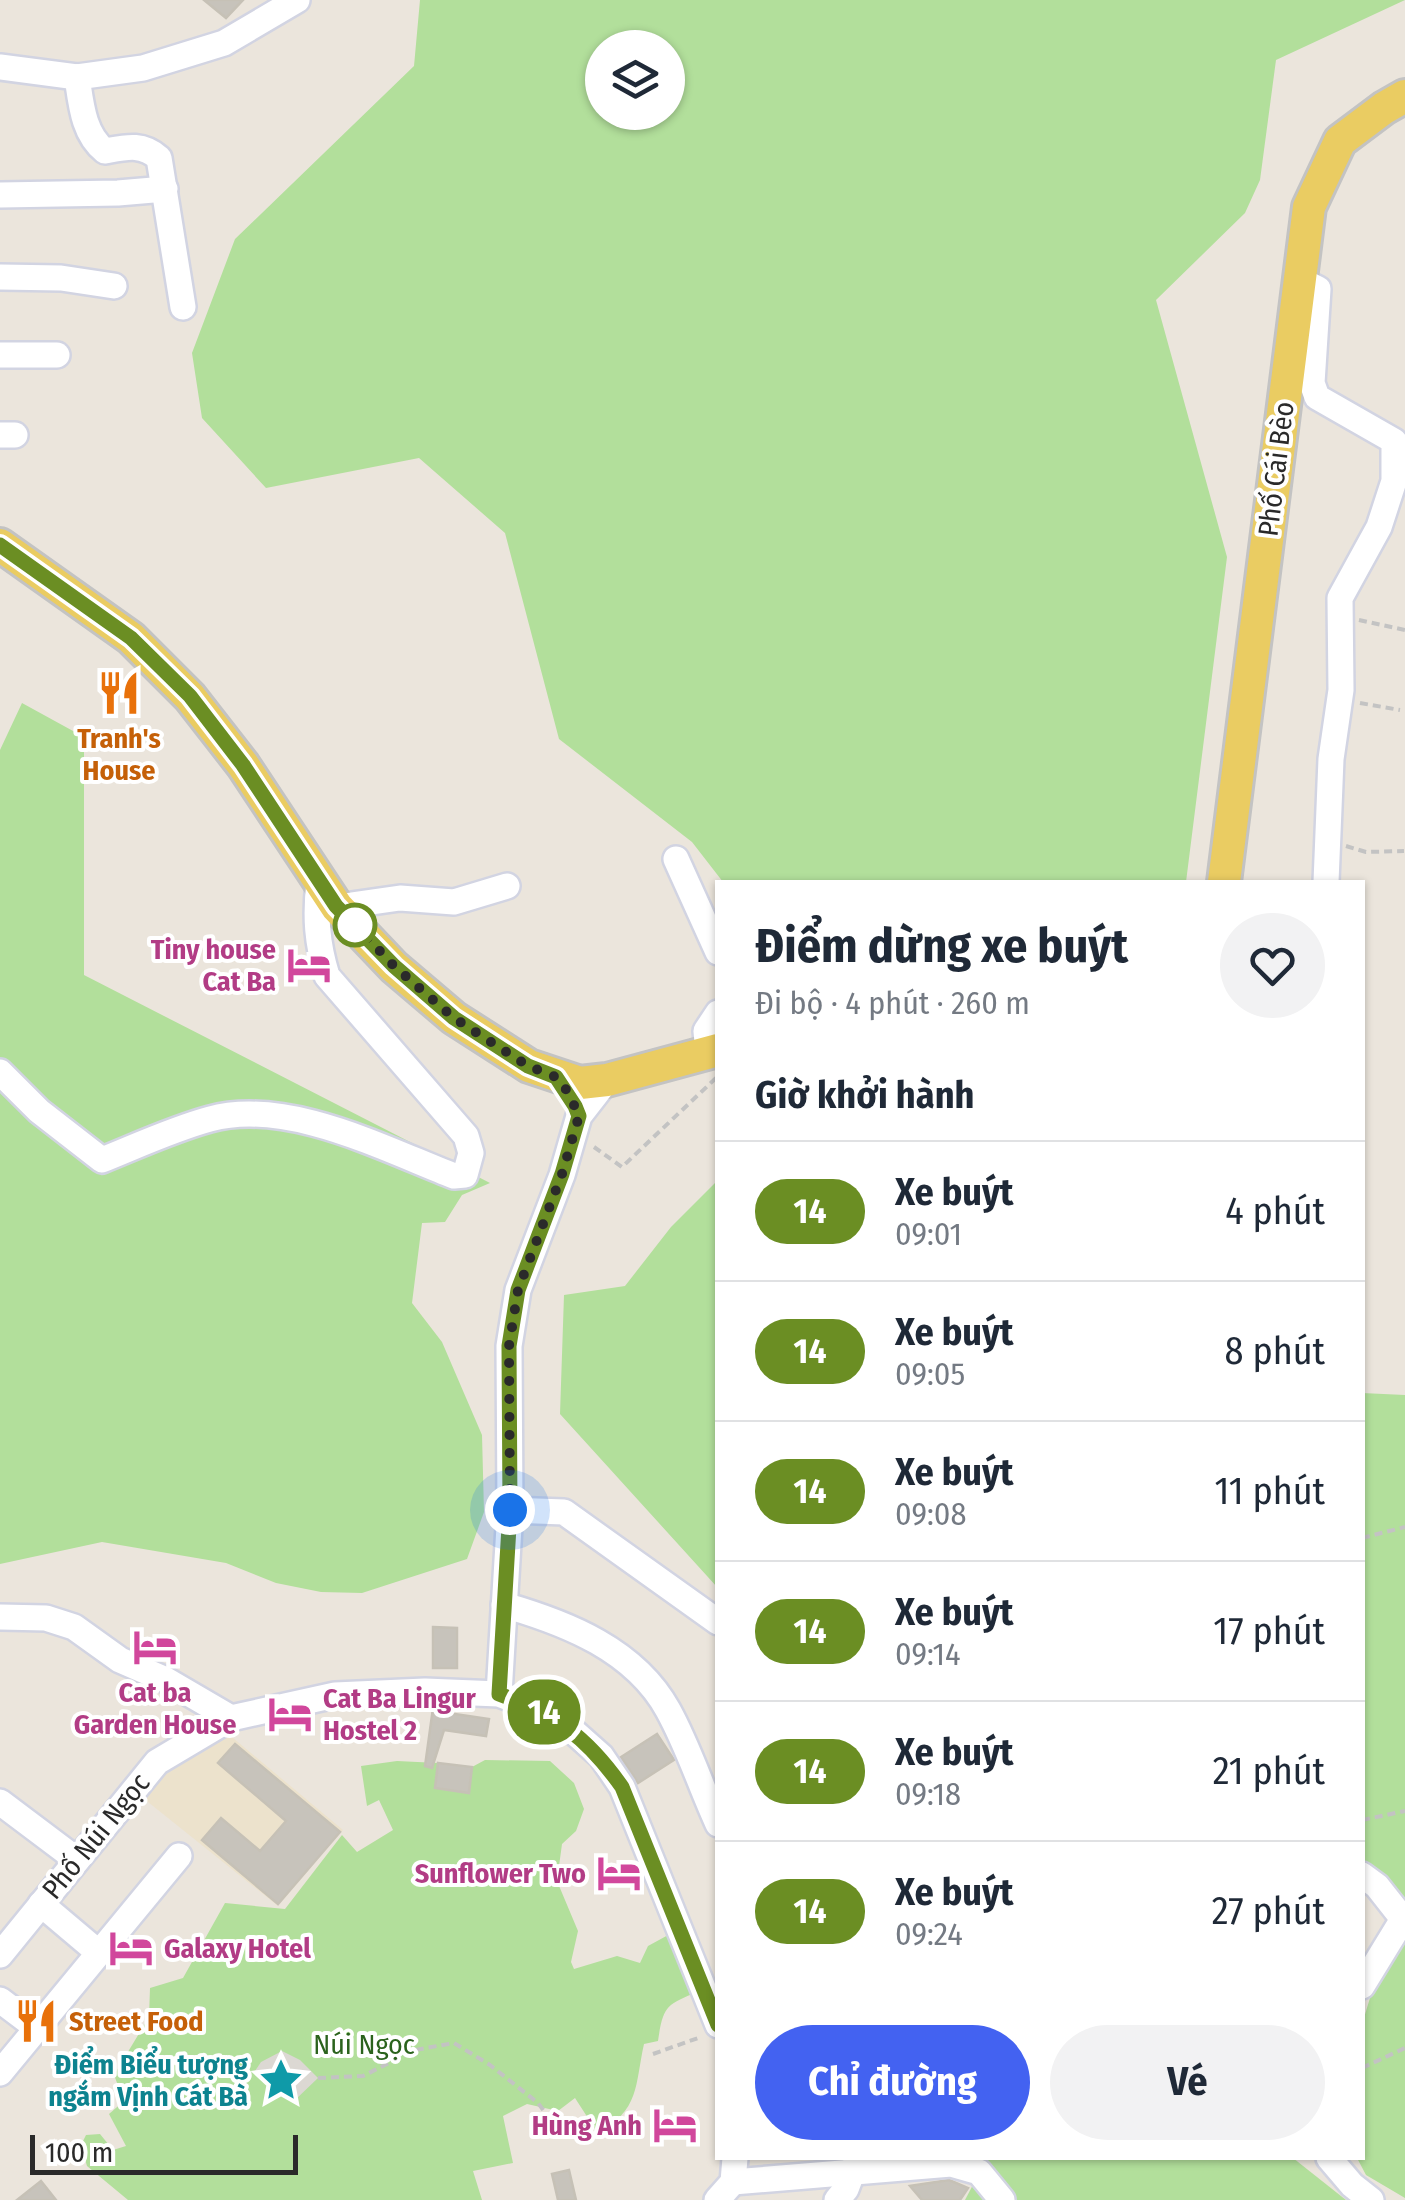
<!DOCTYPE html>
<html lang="vi">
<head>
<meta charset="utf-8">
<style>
	:root { --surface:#fff; --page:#f2f2f3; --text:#1f2937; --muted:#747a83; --line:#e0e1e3; --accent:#4362f1 }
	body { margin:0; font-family:"Fira Sans Condensed",sans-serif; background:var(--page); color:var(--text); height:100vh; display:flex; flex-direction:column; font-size:38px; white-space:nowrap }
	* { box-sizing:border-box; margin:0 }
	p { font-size:32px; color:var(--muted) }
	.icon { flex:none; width:55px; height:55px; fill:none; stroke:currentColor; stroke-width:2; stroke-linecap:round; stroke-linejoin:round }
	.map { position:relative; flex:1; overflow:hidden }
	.details { position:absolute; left:715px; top:880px; width:650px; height:1280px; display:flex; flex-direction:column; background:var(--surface); border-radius:0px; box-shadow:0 2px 8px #0004 }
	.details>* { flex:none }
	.badge { padding:0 20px; border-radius:32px; font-size:35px; line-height:65px }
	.tools { position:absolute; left:585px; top:30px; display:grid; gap:20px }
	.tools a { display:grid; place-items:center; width:100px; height:100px; border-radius:50%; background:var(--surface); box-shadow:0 2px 8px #0004; font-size:50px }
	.scale { position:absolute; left:30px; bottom:25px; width:268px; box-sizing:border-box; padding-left:10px; border:5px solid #2a2a2a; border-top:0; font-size:28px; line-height:35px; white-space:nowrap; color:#2a2a2a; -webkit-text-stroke:8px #fff; paint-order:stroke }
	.you { position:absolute; width:50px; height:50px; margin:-25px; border:8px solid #fff; border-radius:50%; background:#1a73e8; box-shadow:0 0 0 15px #1a73e833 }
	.map>.badge { position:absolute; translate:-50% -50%; box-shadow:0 0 0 5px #fff }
	h2 { padding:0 40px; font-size:38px; line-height:90px }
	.round { display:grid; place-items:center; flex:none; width:105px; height:105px; border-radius:52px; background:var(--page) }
	.head { display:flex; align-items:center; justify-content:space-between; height:170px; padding:0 40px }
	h1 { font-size:48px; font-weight:700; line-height:75px }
	.button { display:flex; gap:20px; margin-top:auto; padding:20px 40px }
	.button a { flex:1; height:115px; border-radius:60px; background:var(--accent); color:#fff; font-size:40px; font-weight:700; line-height:115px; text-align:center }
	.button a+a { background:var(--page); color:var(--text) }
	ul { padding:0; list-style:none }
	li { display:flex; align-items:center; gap:30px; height:140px; padding:0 40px; border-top:2px solid var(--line) }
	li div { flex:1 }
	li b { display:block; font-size:38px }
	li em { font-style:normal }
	li .badge { min-width:110px; font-weight:700; text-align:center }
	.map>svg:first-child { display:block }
	.education { fill:#ece2cc }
	.green { fill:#b2df9b; fill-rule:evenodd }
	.plaza { fill:#dcd8d3 }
	.building { fill:#c7c3bb; stroke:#c6c1b6; stroke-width:2.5 }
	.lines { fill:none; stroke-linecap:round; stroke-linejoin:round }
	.minor-casing { stroke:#d2d4e2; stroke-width:30 }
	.major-casing { stroke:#c3c3c3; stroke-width:38 }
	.path { stroke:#c3c3c3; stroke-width:4; stroke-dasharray:8 5; stroke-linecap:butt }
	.minor { stroke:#fff; stroke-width:25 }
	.major { stroke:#eacc62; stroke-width:32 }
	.line-casing { stroke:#fff; stroke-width:22 }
	.line { stroke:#6b8e23; stroke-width:15 }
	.walk { stroke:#2a2a2a; stroke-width:10; stroke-dasharray:0 18 }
	.stop-dot { fill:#fff; stroke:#6b8e23; stroke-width:5 }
	.labels { text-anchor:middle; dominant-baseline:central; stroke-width:8; stroke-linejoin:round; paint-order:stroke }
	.street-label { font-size:28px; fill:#2a2a2a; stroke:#fff }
	.food-label { font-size:28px; font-weight:bold; fill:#c56008; stroke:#fff }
	.hotel-label { font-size:28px; font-weight:bold; fill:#b23c85; stroke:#fff; text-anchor:end }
	.park-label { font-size:28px; fill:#2b631d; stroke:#fff }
	.culture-label { font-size:28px; font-weight:bold; fill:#0d838f; stroke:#fff; text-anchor:end }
</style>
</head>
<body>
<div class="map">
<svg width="1405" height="2200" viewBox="0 0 1405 2200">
	<rect width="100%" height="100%" fill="#ebe5dc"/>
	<path class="education" d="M226,1732L343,1830L278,1906L143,1798L165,1770Z"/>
	<g class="green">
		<path d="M420,0H1405L1276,60L1260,180L1245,213L1156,300L1227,557L1186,882H723L692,842L559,739L505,533L419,458L266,488L202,418L192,353L235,239L414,66ZM602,48H668V112H602Z"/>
		<path d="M22,703L84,737V975L490,1183L462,1195L445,1222L422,1223L412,1303L442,1342L482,1435L484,1512L467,1559L362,1593L321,1592L276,1583L226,1563L102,1542L0,1564V750Z"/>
		<path d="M717,1181V1587L560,1414L564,1295L625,1286L671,1227Z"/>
		<path d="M1362,1393L1405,1395V1903L1363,1869Z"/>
		<path d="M485,1760L550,1761L574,1783L584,1809L576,1831L562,1844L557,1881L578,1931L571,1962L574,1969L617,1956L640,1963L648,1946L670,1934L698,1992C666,2004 663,2007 658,2041L644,2044C635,2084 640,2112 597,2132L575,2098L558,2111L527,2104L503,2116L513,2163L473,2171L482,2200H128L87,2166L81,2145L86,2135L100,2134L113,2150L126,2146L109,2114L124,2101L114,2075L149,2017L150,1988L183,1978L225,1903L285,1909L342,1835L357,1852L393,1830L379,1800L367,1806L361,1766L397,1761L438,1763L436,1788L469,1792L472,1767Z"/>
		<path d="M1405,1937V2198L1366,2175L1357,2158H1362L1363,2021L1373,1988Z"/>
		<path d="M987,2158H1293L1346,2200H965Z"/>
	</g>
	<path class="plaza" d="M282,2051L300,2060L318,2078L293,2102L255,2071L261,2062Z"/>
	<g class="building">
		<path d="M204,0H243L226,18Z"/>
		<path d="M433,1627L457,1628V1668H433Z"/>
		<path d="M433,1708H448V1713L489,1719L486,1736L444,1730L432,1768L425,1766Z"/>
		<path d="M657,1734L674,1760L638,1783L621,1757Z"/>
		<path d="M235,1744L340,1832L278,1904L202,1840L221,1818L260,1851L286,1821L218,1763Z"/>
		<path d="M438,1763L472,1767L469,1793L435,1788Z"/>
		<path d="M569,2170L576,2200H558L552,2174Z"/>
		<path d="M949,2180L968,2188L960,2200H922L910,2186Z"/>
		<path d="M41,2181L56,2200H17Z"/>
	</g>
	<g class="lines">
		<g class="minor-casing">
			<g id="minor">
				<path d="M0,67L77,77L143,68L224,43L297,0"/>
				<path d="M77,77C81,103 83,134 105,151C127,147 142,143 159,158L183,307"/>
				<path d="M0,195L118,193L165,189"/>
				<path d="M0,277L61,278L114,286"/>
				<path d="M1300,280L1318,289L1312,383L1317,397L1394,441V481L1379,527L1340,598L1341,690L1331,759L1326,882"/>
				<path d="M0,355H57"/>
				<path d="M0,435H15"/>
				<path d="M676,859L718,952"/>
				<path d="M337,907L400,898L454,902L507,886"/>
				<path d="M708,1053L706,1031L718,1013"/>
				<path d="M0,1072L39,1111L102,1160C137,1146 173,1129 210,1119C287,1098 382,1148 454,1176L465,1175L471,1153L466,1136L327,976C317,943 315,917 319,882"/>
				<path d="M510,1510L564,1512L718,1622"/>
				<path d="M504,1605C567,1623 635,1650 668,1710C688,1746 701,1787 718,1824"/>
				<path d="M0,1617L46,1618L74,1627L120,1660L166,1680L231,1718"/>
				<path d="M499,1694L510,1510L509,1346L518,1290L562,1175L579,1116L607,1080"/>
				<path d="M0,1802L77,1860"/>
				<path d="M1362,1875L1377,1886L1403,1919L1362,1986"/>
				<path d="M41,1904L99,1953"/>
				<path d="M0,1955L157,1762L231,1718L335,1695L425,1691L499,1694L543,1711L574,1732L601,1756L622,1787L718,2025"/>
				<path d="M0,2000L37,2028"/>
				<path d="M0,2073L179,1856"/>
				<path d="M1329,2158L1352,2185L1371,2200"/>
				<path d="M733,2182L951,2164L979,2172L1002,2200"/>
				<path d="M717,2200L733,2182L735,2158"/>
				<path d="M837,2200L846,2189L857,2160"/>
			</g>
		</g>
		<g class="major-casing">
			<g id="major">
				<path d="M0,545L131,638L190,697L243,765L337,907L394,967L454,1018L529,1066L580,1083L607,1080L718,1050"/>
				<path d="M1224,882L1309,207L1340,141L1384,108L1405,96"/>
			</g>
		</g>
		<g class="path">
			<path d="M1359,620L1405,630"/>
			<path d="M1360,703L1400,710"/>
			<path d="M1346,846L1366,852L1404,851"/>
			<path d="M594,1147L622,1167L716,1078"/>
			<path d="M1362,1538L1405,1527"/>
			<path d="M1362,1820L1405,1811"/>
			<path d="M653,2054L701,2037"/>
			<path d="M1362,2068L1405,2048"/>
			<path d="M318,2078L363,2076L415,2050L454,2043L490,2065L538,2103L561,2134"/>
		</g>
		<use href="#minor" class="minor"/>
		<use href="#major" class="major"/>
	</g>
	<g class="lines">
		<g class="line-casing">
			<path id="line" d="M0,545L131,638L190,696L243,765L336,906L394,966L454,1018L528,1066L556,1077L575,1106L579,1116L562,1174L518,1290L509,1346L510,1510L499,1694C557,1716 586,1736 622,1787L718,2025"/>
		</g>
		<use href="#line" class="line"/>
		<path class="walk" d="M355,925L394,966L454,1018L528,1066L556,1077L568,1092L579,1116L562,1174L518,1290L509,1346L510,1510"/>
	</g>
	<defs>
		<g id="restaurant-bare" transform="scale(3.45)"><path d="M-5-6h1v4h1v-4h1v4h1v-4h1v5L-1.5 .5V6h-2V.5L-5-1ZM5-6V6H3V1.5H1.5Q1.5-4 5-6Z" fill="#e8710a" stroke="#fff" stroke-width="2.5" paint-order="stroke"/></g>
		<g id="hotel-bare" transform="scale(3.45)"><path d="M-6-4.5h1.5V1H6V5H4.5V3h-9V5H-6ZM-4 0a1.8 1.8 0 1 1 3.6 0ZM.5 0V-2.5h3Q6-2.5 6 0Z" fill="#d1479c" stroke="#fff" stroke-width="2.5" paint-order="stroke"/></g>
		<g id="sight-bare" transform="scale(3.45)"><path d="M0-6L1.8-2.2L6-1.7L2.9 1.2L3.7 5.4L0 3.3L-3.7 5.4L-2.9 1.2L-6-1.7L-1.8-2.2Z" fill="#0f9aa8" stroke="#fff" stroke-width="2.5" paint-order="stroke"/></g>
	</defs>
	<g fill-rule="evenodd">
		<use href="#restaurant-bare" x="119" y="693"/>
		<use href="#hotel-bare" x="309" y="965"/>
		<use href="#hotel-bare" x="155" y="1647"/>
		<use href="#hotel-bare" x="290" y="1714"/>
		<use href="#hotel-bare" x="619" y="1873"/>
		<use href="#hotel-bare" x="131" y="1948"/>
		<use href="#restaurant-bare" x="36" y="2021"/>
		<use href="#sight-bare" x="281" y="2080"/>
		<use href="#hotel-bare" x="675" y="2125"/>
	</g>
	<circle class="stop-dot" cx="355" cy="925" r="20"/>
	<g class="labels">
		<g class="street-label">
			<text transform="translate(1276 469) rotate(-83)">Phố Cái Bèo</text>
			<text transform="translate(96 1836) rotate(-51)">Phố Núi Ngọc</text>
		</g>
		<g class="food-label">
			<text x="119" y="738">Tranh's<tspan x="119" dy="32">House</tspan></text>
			<text x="69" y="2021" text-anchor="start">Street Food</text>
		</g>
		<g class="hotel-label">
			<text x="276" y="949">Tiny house<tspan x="276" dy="32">Cat Ba</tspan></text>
			<text x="155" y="1692" text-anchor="middle">Cat ba<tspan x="155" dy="32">Garden House</tspan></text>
			<text x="323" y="1698" text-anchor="start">Cat Ba Lingur<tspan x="323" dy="32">Hostel 2</tspan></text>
			<text x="586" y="1873">Sunflower Two</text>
			<text x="164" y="1948" text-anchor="start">Galaxy Hotel</text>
			<text x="642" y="2125">Hùng Anh</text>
		</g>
		<g class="park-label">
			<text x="364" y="2044">Núi Ngọc</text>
		</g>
		<g class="culture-label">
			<text x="248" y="2064">Điểm Biểu tượng<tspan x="248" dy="32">ngắm Vịnh Cát Bà</tspan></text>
		</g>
	</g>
</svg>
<div class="tools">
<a><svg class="icon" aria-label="layers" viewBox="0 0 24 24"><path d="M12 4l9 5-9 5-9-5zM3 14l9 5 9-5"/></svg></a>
</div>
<div class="scale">100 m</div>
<div class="you" style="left:510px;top:1510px"></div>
<b class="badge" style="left:544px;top:1712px;background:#6b8e23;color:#fff">14</b>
<section class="details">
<div class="head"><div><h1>Điểm dừng xe buýt</h1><p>Đi bộ · 4 phút · 260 m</p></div><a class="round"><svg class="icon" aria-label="heart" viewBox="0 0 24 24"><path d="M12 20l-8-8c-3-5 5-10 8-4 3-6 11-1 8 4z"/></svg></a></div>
<h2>Giờ khởi hành</h2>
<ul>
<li><span class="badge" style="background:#6b8e23;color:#fff">14</span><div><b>Xe buýt</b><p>09:01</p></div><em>4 phút</em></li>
<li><span class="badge" style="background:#6b8e23;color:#fff">14</span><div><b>Xe buýt</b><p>09:05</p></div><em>8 phút</em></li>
<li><span class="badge" style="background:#6b8e23;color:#fff">14</span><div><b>Xe buýt</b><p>09:08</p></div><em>11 phút</em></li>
<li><span class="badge" style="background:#6b8e23;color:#fff">14</span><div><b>Xe buýt</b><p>09:14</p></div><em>17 phút</em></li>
<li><span class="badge" style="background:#6b8e23;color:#fff">14</span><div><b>Xe buýt</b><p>09:18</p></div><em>21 phút</em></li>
<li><span class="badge" style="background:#6b8e23;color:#fff">14</span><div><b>Xe buýt</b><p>09:24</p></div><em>27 phút</em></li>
</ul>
<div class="button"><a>Chỉ đường</a><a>Vé</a></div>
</section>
</div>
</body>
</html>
